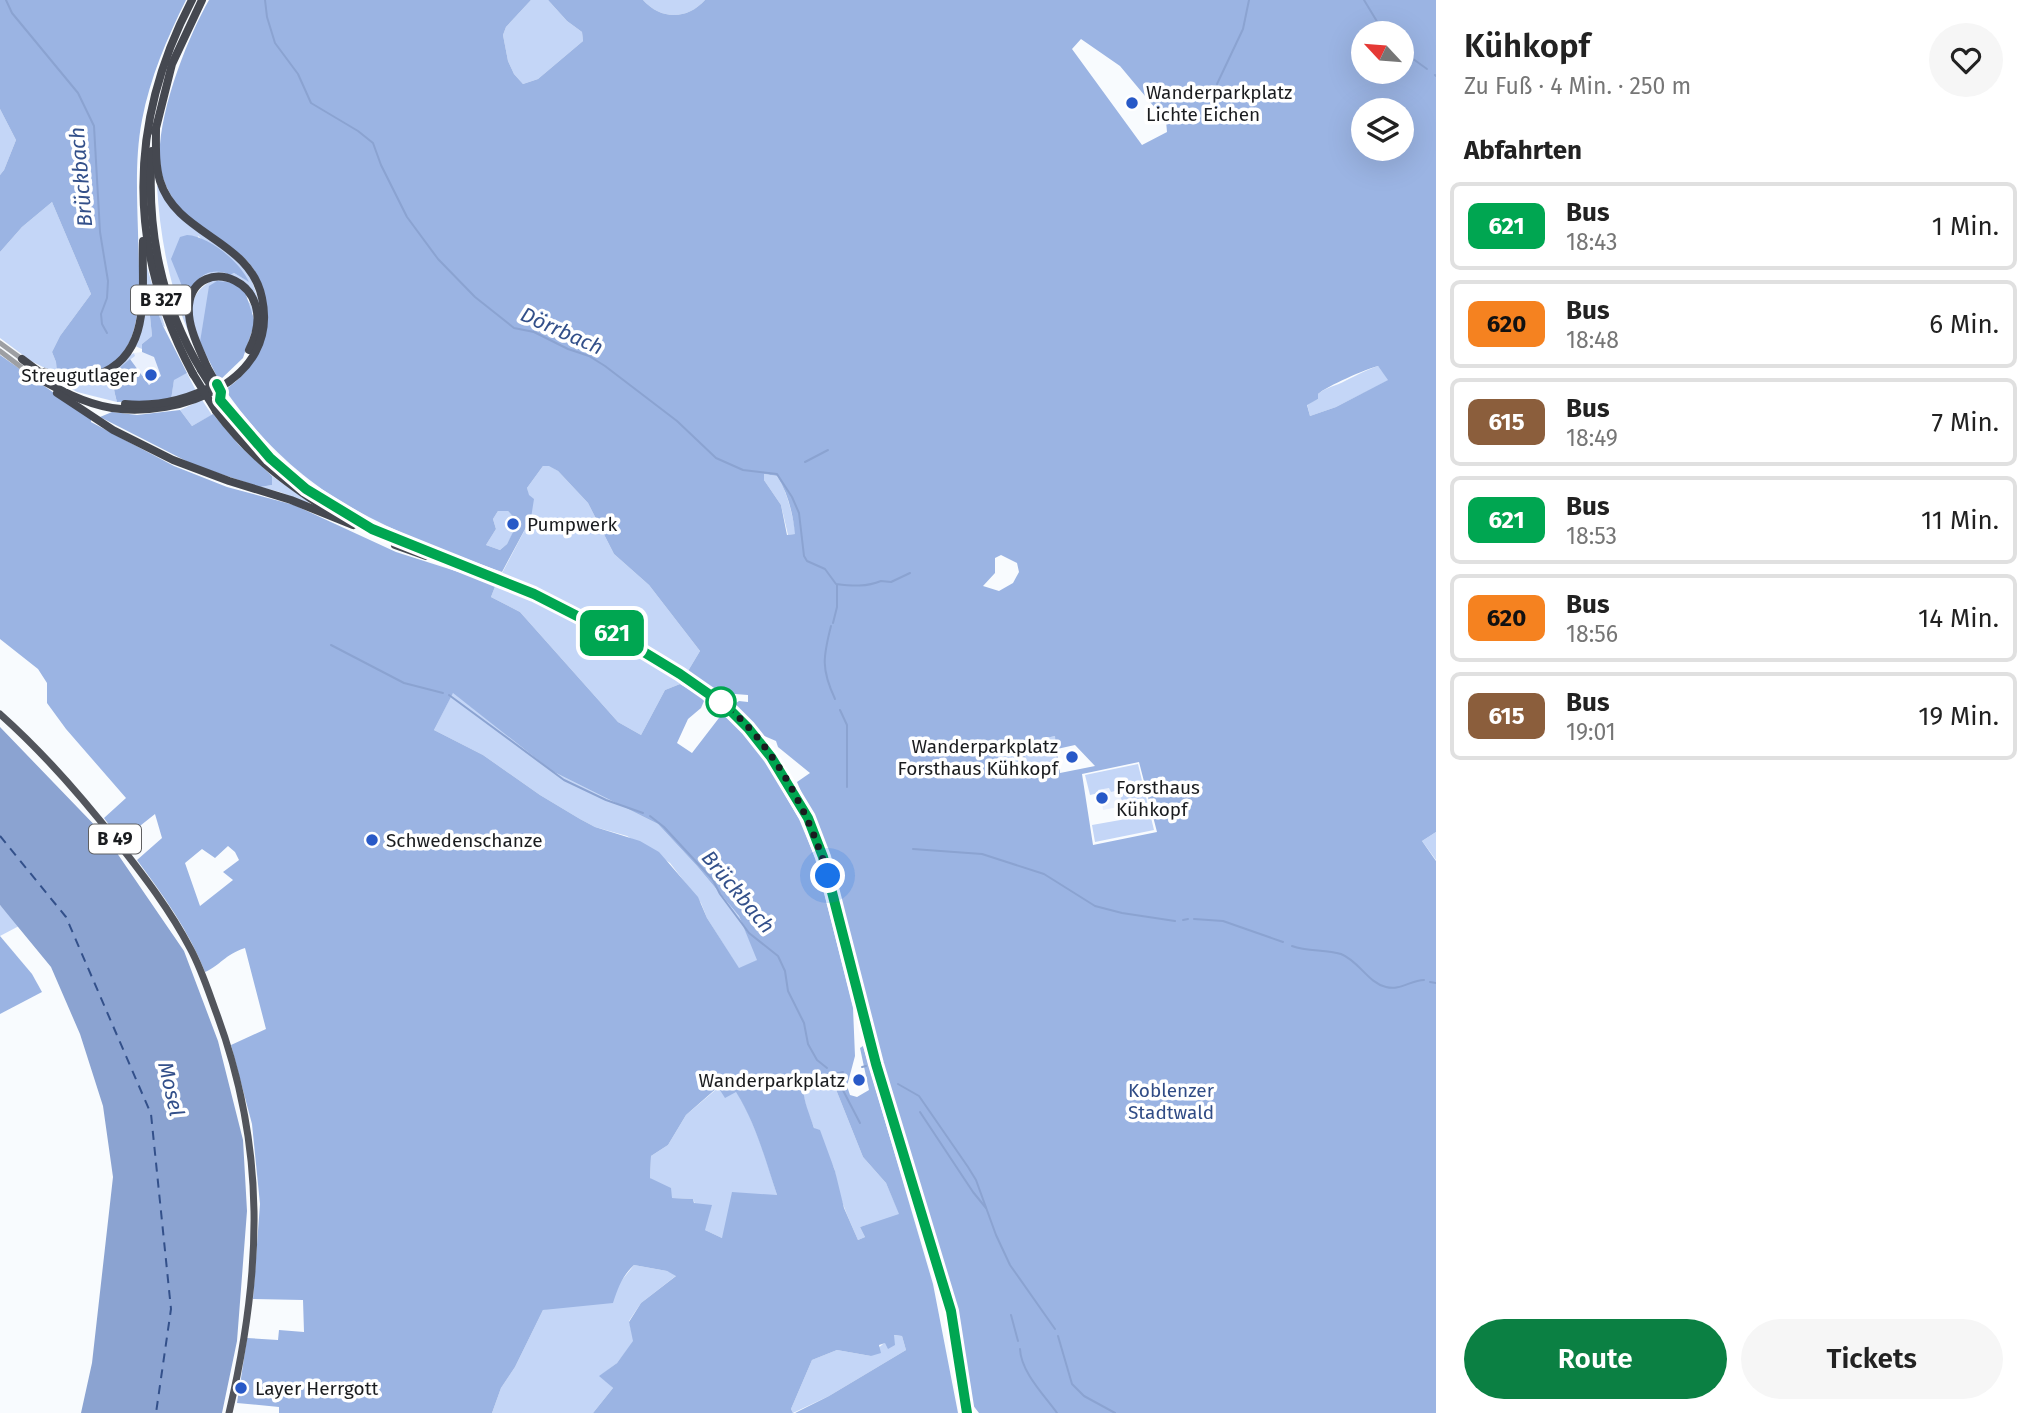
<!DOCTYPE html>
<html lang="de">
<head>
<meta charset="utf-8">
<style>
	:root { --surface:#fff; --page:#f6f6f6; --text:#222; --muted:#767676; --line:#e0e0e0; --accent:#0b8043 }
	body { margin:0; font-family:"Fira Sans",sans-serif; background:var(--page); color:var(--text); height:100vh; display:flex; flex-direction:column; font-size:26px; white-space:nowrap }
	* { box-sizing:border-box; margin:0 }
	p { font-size:23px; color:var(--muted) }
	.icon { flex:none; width:38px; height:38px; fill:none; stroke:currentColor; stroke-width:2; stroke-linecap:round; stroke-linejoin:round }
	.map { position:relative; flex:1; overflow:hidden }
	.sheet { display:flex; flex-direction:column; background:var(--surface); width:595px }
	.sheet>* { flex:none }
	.badge { padding:0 14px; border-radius:10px; font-size:24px; line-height:46px }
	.needle { width:46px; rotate:296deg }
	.buttons { position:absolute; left:1351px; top:21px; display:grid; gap:14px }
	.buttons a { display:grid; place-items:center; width:63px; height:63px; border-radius:50%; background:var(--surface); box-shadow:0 7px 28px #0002; font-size:35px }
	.you { position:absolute; width:35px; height:35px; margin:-18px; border:5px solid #fff; border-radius:50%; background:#1a73e8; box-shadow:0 0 0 10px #1a73e833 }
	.map>.badge { position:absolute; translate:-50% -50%; box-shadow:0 0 0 4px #fff }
	h2 { padding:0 28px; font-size:26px; line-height:63px }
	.round { display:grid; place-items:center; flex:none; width:74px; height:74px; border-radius:37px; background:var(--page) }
	.headline { display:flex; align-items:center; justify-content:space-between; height:119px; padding:0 28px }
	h1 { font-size:33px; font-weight:600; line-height:52px }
	.primary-button { display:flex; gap:14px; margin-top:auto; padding:14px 28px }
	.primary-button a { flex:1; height:80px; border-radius:42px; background:var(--accent); color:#fff; font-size:28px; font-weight:600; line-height:80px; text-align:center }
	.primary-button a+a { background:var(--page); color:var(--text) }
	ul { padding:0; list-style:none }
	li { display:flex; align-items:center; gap:21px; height:88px; margin:0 14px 10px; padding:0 14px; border:4px solid var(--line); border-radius:10px }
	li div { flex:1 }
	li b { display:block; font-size:26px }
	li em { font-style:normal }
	li .badge { min-width:77px; font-weight:700; text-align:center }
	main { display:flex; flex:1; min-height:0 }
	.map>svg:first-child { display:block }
	.built { fill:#e9f0fd }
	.green { fill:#c4d6f7 }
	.forest { fill:#9bb4e3; fill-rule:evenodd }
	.water { fill:#8ba3d1 }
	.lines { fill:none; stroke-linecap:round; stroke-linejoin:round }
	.stream { stroke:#8ba3d1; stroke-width:2 }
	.ferry { stroke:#33508a; stroke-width:2; stroke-dasharray:9 7; stroke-linecap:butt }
	.tertiary { stroke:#9d9fa3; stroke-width:5 }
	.primary { stroke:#52555c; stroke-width:7 }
	.trunk { stroke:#454850; stroke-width:8 }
	.trunk-bridge { stroke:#454850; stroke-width:8 }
	.line-casing { stroke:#fff; stroke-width:16 }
	.line { stroke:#00a651; stroke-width:10 }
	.walk { stroke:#1a1c1f; stroke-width:7; stroke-dasharray:0 12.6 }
	.poi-dot { fill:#2859c7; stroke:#fff; stroke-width:2.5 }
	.stop-dot { fill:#fff; stroke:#00a651; stroke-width:3.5 }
	.labels { text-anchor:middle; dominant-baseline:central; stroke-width:7; stroke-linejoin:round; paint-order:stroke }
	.shield { fill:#fff; stroke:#5f6062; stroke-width:2 }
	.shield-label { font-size:18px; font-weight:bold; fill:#1a1c1f }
	.poi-label { font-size:19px; fill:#1a1c1f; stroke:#fff; text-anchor:start }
	.park-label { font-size:19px; fill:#304c86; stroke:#fff }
	.water-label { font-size:21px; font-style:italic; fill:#33508a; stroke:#fff }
</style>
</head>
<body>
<main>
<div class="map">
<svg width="1436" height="1413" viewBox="0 0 1436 1413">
	<rect width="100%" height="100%" fill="#f8fbfe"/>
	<g class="built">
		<path d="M142,352L154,357L162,376L149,385L130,359L135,356L134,353Z"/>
		<path d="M1110,787L1119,790L1123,806L1103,810L1102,802L1108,801L1107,793H1099L1098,790Z"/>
	</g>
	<g class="green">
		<path d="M531,0H548L567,21L582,32L583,41L538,79L523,84L514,74L508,61L503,35L506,27Z"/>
		<path d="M643,0H705C687,20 661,20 643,0Z"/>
		<path d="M0,109L16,140L4,170L0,175Z"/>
		<path d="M161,185L217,243L248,270L262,310C253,294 247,283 230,275L234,273L248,281L198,236L188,291C197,279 205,272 220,270L227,275L196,285L188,331C169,284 160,237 157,186Z"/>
		<path d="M52,202L91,294L60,336L52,352L56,362L57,374L31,361L0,338V252L22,227Z"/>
		<path d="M146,264L165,327L163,326L152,298L149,306L152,336L142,344V349L135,346C147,319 146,293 146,264Z"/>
		<path d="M215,279L232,280L255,310L207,362C196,330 176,298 215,279Z"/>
		<path d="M134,353L135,356C114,372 110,375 117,402L77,392L54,379L89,380Z"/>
		<path d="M1378,366L1389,380L1336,407L1310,416L1307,404L1318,399V394C1326,387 1336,386 1345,381C1357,375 1366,370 1378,366Z"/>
		<path d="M187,373L196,391L171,400L174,379Z"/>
		<path d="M202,400L212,415L192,426L180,410Z"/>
		<path d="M549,465L558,471L588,503L614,554L649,585L700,651L688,671L572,605L501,575L531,518L527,488L543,466Z"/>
		<path d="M764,474L777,476C788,493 792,514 796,534L788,535L781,505L764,480Z"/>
		<path d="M272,476L309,502L308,503L280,492L260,487L272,485Z"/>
		<path d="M498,511H508L519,522L507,544L500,550L486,545L496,529L493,519Z"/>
		<path d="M496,584L571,616L682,681L680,684L665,690L641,735L618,722L520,612L491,597Z"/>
		<path d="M453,692L552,771L658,824L697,866L739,916L758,960L739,969L707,918L701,903L670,863L627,836L595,827L580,819L540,795L483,755L434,730Z"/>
		<path d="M1055,736L1057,772L1025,779L1023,743Z"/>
		<path d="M1021,746L1023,776L997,779V762L1000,748Z"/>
		<path d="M1138,764L1154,830L1095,842L1092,825L1126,819L1119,790L1111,792L1109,788L1098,790L1099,793L1090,795L1085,775Z"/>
		<path d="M1436,832V860L1422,841Z"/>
		<path d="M0,905L19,926L0,936Z"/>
		<path d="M818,1071L835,1087L863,1157L886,1183L900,1215L860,1227L865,1237L858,1240C851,1223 843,1207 838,1189C836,1182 836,1174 834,1168C823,1143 796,1103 805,1076Z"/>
		<path d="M719,1087L736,1091C756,1124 766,1159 777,1195L722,1238L705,1230L693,1199L671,1198L650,1178L651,1156L668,1145L686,1115Z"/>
		<path d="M634,1265L667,1271L677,1275L641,1303L629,1321L634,1341L617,1363L600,1376L613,1388L593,1413H492L501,1388L515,1367L543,1310L618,1285Z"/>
		<path d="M893,1335L902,1336L906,1350L829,1396L793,1413L791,1409L812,1360L837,1350L871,1356C878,1347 885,1343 893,1335Z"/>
	</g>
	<g class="forest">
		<path d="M0,0H186C167,38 150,78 142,120C135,156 137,195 138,232C139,296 152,385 57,374L56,362L52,352L60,336L91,294L52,202L22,227L0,252V175L4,170L16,140L0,109Z"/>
		<path d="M209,0H531L506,27L503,35L508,61L514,74L523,84L538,79L583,41L582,32L567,21L548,0H643C661,20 687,20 705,0H1436V832L1422,841L1436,861V1413H979L972,1404L955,1302L877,1046L825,847L797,782L810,773L778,747L776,741L762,735L733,705L739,701L748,702V695L735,694L729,699L688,671L700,651L649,585L614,554L588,503L558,471L549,466H543L527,488L529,495L534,499L531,518L502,572C383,528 302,499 225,390C254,368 257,359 258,323C259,311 262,293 259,281C251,255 225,245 205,231C186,217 171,201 163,178C148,135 187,38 209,0ZM1363,33H1402V72H1363ZM1081,39L1120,66L1166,121L1167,132L1142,145L1072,49ZM1363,110H1402V149H1363ZM1378,366L1388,380L1336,407L1310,416L1307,405L1318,399V394C1327,386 1366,369 1378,366ZM764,474L777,476C788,493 793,514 795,534L787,535L781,505L764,480ZM498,511H508L518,522L507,544L500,550L486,545L496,529L493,519ZM1001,555L1017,563L1019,572L1013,583L999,591L983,586L995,573V558ZM1055,736L1057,772L1026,778L1024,743ZM1075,745L1095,766L1060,773L1057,749ZM1020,746L1023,776L997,779V762L1000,748ZM1139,762L1157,832L1093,845L1082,774Z"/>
		<path d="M187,235C209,236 240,262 249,282L234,273L230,275C211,266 199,276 188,292L182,286L171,259L180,237Z"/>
		<path d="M217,281L235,283L245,292L255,322L243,358L219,381L200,342L209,286Z"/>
		<path d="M152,297L163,326L187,373L174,380L171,400L117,402C111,378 111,374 130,359L149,385L161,376L154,357L142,352V344L152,336L149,306Z"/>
		<path d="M0,355L91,419V422L174,466L227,487L294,505L396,552L496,584L491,597L520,612L618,722L641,735L665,690L680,684L700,696L704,701L701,708L688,719L677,743L692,753L722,714L742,730L766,762L799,819L816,860L853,1008L855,1056L847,1086L850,1095L857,1097L869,1090L860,1048L863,1046L933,1284L958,1413H795L829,1396L906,1350L902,1336L894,1335L895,1345L888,1349L885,1343L879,1345L881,1353L871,1356L837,1350L812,1360L791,1409L793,1413H593L613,1388L599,1376L617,1363L633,1341L629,1322L641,1303L676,1276L667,1271L634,1265C622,1276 618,1288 613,1303L543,1310L515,1367L501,1388L492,1413H279V1407L237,1403L239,1390L242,1391L243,1386L240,1385L247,1338L278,1340L279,1330L304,1332L303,1300L253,1299L260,1204L252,1124L231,1045L266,1029L245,948C224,955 221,965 205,972C189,931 163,895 137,860L162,838L155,814L121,841L104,818L126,798L66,729L47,703V683L38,669L0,639ZM453,693L552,771L658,824L697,866L739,916L757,960L739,968L707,918L698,897L659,852L640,841L595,827L580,819L540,795L483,755L434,730ZM228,846L235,852L239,860L223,872L233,880L200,906L185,863L202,849L215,858ZM818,1072L835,1087L863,1157L886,1183L899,1214L860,1227L865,1237L858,1240L844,1208L835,1171L820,1130L814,1128C809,1112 799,1092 805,1076ZM718,1087L725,1098L736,1092C756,1124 765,1159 777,1195L732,1192L722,1238L705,1230L712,1205L694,1203L693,1199L672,1198L671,1188L650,1178L651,1156L668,1145L686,1115Z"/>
		<path d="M180,410L192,426L213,414L239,445L272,476V485L260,487L194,465L100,417L112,412L137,415Z"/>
		<path d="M0,936L32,974L42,992L0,1014Z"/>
	</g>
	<path class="water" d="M0,727L106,837L184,951L218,1041L243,1140L247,1211L237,1341L222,1413H81L92,1363L113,1177L103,1106L80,1034L51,967L0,905Z"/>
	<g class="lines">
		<g class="stream">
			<path d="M6,0L12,13L78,93L94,126L100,232L108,281L107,298L101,314L102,324L107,333"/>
			<path d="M265,0L267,17L275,43L298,74L311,103L358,131L373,143L381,165L407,217L438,259L475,297L514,328L534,332L568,349L589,356L605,366L677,421L716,458L743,470L777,474L792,497L799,513L804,556L807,561L825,569L836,584C852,586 867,587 881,581L891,582L910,573"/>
			<path d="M1364,0L1384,33"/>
			<path d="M1402,51L1427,69"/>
			<path d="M1435,75L1436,76"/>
			<path d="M1217,84L1243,29L1249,0"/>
			<path d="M805,462L828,450"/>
			<path d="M833,623L837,607V585"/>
			<path d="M831,626C823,657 821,669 835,699"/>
			<path d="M331,645L404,683L443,693"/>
			<path d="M449,695L564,780L606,800L643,813"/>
			<path d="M840,710L847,725V787"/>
			<path d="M650,816L664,827L713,880L720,894L749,933L778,956L785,971L788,991L804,1023L808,1044L817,1060L827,1068"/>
			<path d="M913,849L982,854L1044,874L1095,906L1122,913L1175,921"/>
			<path d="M1194,919L1223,921L1283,942"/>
			<path d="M1183,920L1188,919"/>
			<path d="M1292,946C1308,952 1325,949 1341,954C1359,961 1368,983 1386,987C1400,991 1411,980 1424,980"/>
			<path d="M1430,982L1436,983"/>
			<path d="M862,1067L866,1066"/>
			<path d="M834,1073L860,1123"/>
			<path d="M834,1074L843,1072"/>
			<path d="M898,1084L919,1096L968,1167L976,1180L996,1235L1010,1265L1055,1329"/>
			<path d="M920,1112L973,1192L986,1208"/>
			<path d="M1011,1315L1018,1341"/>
			<path d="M1058,1336L1072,1384L1084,1396L1115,1413"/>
			<path d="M1020,1349C1021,1372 1044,1395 1057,1413"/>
		</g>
		<path class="ferry" d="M0,836L66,917L151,1114L171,1309L156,1413"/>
		<g class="tertiary">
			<path d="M0,343L22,359"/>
			<path d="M0,351L29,373"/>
		</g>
		<g class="primary">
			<path d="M489,576L577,614L680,674L715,697L748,728L784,775L797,796L808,818L823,857L876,1064L936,1255L951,1311L967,1413"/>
			<path d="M0,714C44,753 82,797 118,843C144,876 170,910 190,948C201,968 208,990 216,1012C267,1149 262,1272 229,1413"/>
		</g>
		<g class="trunk">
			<path d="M192,0C127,124 127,251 193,374"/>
			<path d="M155,132L172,64L202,0"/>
			<path d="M152,151C146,228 161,304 201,370"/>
			<path d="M22,359L50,380"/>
			<path d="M207,367C199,348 187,326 189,305C195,251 285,279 249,350"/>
			<path d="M45,372C61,380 80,381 97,375C154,355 141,288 143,241"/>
			<path d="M29,373C56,388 82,403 112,408C178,418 280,382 262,298C250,239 177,236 160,181C155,164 156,146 156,128"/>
			<path d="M57,393L113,430L173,460L229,481L291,500L353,525"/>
			<path d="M220,400C260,455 313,501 374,530C411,547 451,561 489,576"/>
			<path d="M125,404C157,407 189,399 217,384"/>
			<path d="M216,411C252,459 287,484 337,516"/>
			<path d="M395,545L426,556"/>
		</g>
		<g class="trunk-bridge">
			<path d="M207,367L221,392L220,400"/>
			<path d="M201,370L220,400"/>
			<path d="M193,374L216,411"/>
		</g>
	</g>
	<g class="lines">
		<g class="line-casing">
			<path id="line" d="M217,384L221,392L220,400L270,458L306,489L372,529L534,594L624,640L680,674L726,706L748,728L771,757L808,818L823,857L876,1064L951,1311L967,1413"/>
		</g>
		<use href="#line" class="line"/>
		<path class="walk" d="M721,702C772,740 811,816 828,876"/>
	</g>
	<g class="poi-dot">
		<circle cx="1132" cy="103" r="7"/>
		<circle cx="151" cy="375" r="7"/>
		<circle cx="513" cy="524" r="7"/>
		<circle cx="1072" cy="757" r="7"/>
		<circle cx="1102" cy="798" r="7"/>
		<circle cx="372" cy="840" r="7"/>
		<circle cx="859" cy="1080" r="7"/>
		<circle cx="241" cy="1388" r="7"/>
	</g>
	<circle class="stop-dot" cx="721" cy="702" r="14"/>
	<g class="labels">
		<g class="shield">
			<rect x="131" y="285.5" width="60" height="29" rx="5"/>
			<rect x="89" y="824.5" width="52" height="29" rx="5"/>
		</g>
		<g class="shield-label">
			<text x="161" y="300">B 327</text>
			<text x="115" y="839">B 49</text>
		</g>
		<g class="poi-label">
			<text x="1146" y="92">Wanderparkplatz<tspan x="1146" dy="22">Lichte Eichen</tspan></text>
			<text x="137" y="375" text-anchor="end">Streugutlager</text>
			<text x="527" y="524">Pumpwerk</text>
			<text x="1058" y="746" text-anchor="end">Wanderparkplatz<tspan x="1058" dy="22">Forsthaus Kühkopf</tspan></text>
			<text x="1116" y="787">Forsthaus<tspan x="1116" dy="22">Kühkopf</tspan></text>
			<text x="386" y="840">Schwedenschanze</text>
			<text x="845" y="1080" text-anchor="end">Wanderparkplatz</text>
			<text x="255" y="1388">Layer Herrgott</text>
		</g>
		<g class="park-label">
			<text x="1171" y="1090">Koblenzer<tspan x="1171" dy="22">Stadtwald</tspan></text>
		</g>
		<g class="water-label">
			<text transform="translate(81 177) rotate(-95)">Brückbach</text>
			<text transform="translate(562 331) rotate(24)">Dörrbach</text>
			<text transform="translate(738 892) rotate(50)">Brückbach</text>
			<text transform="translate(171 1089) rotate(77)">Mosel</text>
		</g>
	</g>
</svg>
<div class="buttons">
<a><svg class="needle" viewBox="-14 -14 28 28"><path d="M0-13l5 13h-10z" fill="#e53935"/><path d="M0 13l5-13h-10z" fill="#767676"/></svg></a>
<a><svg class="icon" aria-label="layers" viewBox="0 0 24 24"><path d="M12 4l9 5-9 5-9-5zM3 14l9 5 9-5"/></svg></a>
</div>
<div class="you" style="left:828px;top:876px"></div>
<b class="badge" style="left:612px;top:633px;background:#00a651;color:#fff">621</b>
</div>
<section class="sheet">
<div class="headline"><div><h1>Kühkopf</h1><p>Zu Fuß · 4 Min. · 250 m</p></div><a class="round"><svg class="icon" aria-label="heart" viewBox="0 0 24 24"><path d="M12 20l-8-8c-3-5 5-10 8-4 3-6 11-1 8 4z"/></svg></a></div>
<h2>Abfahrten</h2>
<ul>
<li><span class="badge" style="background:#00a651;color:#fff">621</span><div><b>Bus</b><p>18:43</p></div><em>1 Min.</em></li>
<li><span class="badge" style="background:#f58220;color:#111">620</span><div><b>Bus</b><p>18:48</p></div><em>6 Min.</em></li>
<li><span class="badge" style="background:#8b5e3c;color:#fff">615</span><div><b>Bus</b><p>18:49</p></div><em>7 Min.</em></li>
<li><span class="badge" style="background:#00a651;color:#fff">621</span><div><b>Bus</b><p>18:53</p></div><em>11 Min.</em></li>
<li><span class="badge" style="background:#f58220;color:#111">620</span><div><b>Bus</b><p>18:56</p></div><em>14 Min.</em></li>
<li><span class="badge" style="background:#8b5e3c;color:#fff">615</span><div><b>Bus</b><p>19:01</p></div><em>19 Min.</em></li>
</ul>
<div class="primary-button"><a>Route</a><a>Tickets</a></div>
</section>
</main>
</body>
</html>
